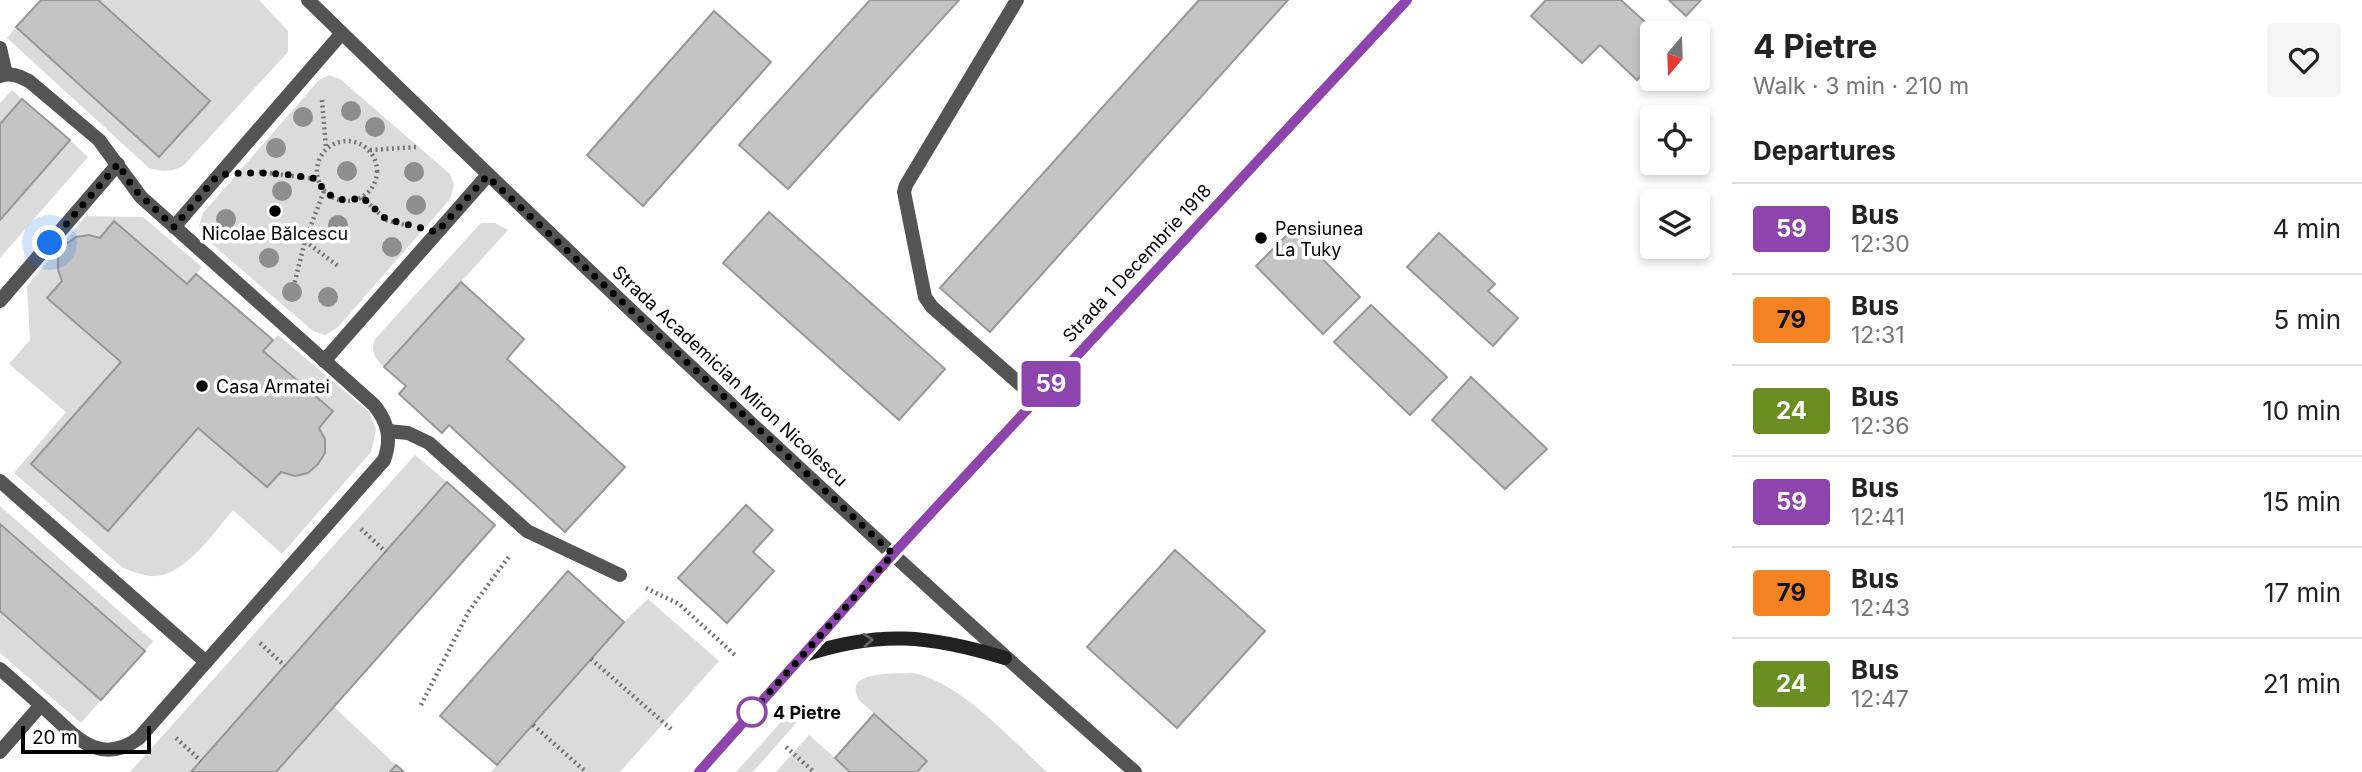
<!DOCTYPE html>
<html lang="en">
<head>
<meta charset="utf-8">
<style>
	:root { --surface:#fff; --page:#f6f6f6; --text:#222; --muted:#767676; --line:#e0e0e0 }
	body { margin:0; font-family:Inter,sans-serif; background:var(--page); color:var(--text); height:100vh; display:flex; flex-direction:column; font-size:26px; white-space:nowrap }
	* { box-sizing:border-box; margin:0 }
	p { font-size:23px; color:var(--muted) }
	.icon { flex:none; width:38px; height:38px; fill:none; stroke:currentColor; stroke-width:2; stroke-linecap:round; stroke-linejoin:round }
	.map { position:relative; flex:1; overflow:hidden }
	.sheet { display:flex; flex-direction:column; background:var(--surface); width:630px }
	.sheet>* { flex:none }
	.badge { padding:0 14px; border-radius:5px; font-size:24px; line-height:46px }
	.needle { width:46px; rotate:199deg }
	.controls { position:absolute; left:1640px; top:21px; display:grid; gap:14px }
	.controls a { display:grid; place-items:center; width:70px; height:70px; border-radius:7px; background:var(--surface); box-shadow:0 4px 10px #0003; font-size:35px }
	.scale { position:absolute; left:21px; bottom:18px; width:130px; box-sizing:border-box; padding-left:7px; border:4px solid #000; border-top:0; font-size:19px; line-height:24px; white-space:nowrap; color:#000; -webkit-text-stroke:5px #fff; paint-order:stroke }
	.you { position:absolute; width:35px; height:35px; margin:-18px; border:5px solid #fff; border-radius:50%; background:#1a73e8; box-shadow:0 0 0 10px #1a73e833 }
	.map>.badge { position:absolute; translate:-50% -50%; box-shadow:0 0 0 4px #fff }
	h2 { padding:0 21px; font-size:26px; line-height:63px }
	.round { display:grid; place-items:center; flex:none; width:74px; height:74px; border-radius:7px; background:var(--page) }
	.head { display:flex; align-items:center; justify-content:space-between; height:119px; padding:0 21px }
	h1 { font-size:33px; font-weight:700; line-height:52px }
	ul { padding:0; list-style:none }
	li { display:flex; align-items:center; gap:21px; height:91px; padding:0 21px; border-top:2px solid var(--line) }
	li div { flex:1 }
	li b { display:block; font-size:26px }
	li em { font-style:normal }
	li .badge { min-width:77px; font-weight:700; text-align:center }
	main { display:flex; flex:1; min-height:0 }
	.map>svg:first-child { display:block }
	.green { fill:#dbdbdb }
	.building { fill:#c4c4c4; stroke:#989898; stroke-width:2 }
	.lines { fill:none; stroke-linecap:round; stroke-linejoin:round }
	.path { stroke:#767676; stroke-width:4.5; stroke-dasharray:2 3.5; stroke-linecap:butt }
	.service { stroke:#545454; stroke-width:14 }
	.minor { stroke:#545454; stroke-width:14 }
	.tertiary { stroke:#545454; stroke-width:14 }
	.secondary { stroke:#212121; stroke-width:14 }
	.tree { fill:#8e8e8e }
	.oneway { stroke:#646464 }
	.line-casing { stroke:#fff; stroke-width:16 }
	.line { stroke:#8e44ad; stroke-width:10 }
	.walk { stroke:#000; stroke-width:7; stroke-dasharray:0 12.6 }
	.poi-dot { fill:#000; stroke:#fff; stroke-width:2.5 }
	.stop-dot { fill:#fff; stroke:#8e44ad; stroke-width:3.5 }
	.labels { text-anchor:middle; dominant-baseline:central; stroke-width:7; stroke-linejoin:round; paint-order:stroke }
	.poi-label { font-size:18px; fill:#000; stroke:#fff; text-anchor:start }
	.street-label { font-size:18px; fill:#000; stroke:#fff }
	.stop-label { font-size:18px; font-weight:bold; fill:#000; stroke:#fff; text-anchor:start }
</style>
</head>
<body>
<main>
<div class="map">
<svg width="1732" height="772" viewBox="0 0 1732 772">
	<rect width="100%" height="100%" fill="#fff"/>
	<g class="green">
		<path d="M98,0H259L288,31V52L183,166C171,172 162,172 149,168L7,38L16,27L159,157L210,101Z"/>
		<path d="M329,75L340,79L450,174L454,185L450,199L337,328L325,335L313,331L205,238L199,226L203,213L319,80Z"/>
		<path d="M12,90L22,99L0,124V103Z"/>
		<path d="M70,140L88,157L0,258V220Z"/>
		<path d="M86,216L143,217L202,267L187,284L114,221L100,238C71,230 51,254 62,281L48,299L121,362L31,464L108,531L198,428L267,487L281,472C313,481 334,459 319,428L333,411L263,351L278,335L369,412L376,430L371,452L282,554L233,510C213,533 183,579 150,576C141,575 132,571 123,568L14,473L66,412L9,364L30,340L27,286Z"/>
		<path d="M481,223H495L508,230L384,367C375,359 370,351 375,339Z"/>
		<path d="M415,455L447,482L191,772H130Z"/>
		<path d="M0,506L153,641L145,651L0,524Z"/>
		<path d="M648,599L719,661L620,772H491L624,622Z"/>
		<path d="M0,611L101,700L81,723L0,653Z"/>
		<path d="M913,673C962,683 1010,739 1047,772H917L927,761L860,701C839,670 897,674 913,673Z"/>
		<path d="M334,707L396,765L390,772H276Z"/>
		<path d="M782,721L797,722L753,772H736Z"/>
		<path d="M809,735L851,772H776Z"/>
	</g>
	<g class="building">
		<path d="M41,0H98L210,101L159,157L16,27Z"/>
		<path d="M870,0H959L788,189L739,145Z"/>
		<path d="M1199,0H1288L990,332L940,288Z"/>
		<path d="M1546,0H1621L1657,33H1652V64L1637,80L1600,45L1582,63L1531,16Z"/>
		<path d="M1669,0H1701L1686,16Z"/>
		<path d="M714,11L771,62L643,206L587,155Z"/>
		<path d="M22,99L70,140L0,220V124Z"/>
		<path d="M769,212L945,369L899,420L723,263Z"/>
		<path d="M114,221L187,284L196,274L273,340L263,351L333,411L319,428L325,439V453L318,464L308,473L295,476L281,472L267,487L198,428L108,531L31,464L121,362L47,298L62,281L58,270V257L65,245L76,237L89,235L100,238Z"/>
		<path d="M1293,229L1360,297L1323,334L1256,266Z"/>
		<path d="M1439,233L1495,284L1488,291L1518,318L1493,346L1407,267Z"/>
		<path d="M461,282L524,339L507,359L625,467L565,532L449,425L442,433L399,394L406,386L384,367Z"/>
		<path d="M1371,305L1447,377L1410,415L1334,342Z"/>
		<path d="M1471,377L1547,449L1505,489L1432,420Z"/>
		<path d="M447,482L495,525L276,772H191Z"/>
		<path d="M746,505L773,530L753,552L774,571L727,623L678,578Z"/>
		<path d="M0,524L145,651L101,700L0,611Z"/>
		<path d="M1175,550L1265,631L1177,728L1087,647Z"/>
		<path d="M568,571L624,622L497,765L440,716Z"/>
		<path d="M874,714L927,761L917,772H850L835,758Z"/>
		<path d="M396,765L404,772H390Z"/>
	</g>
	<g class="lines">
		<g class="path">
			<path d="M322,100L326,148"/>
			<circle cx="347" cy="171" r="30"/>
			<path d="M370,150L417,147"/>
			<path d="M259,172L317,179"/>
			<path d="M362,197L386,220L405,225"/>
			<path d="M305,241L338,266"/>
			<path d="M292,293L305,241L324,191"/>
			<path d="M361,529L386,552"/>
			<path d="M646,588L679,604L736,656"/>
			<path d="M260,643L285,666"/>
			<path d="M591,659L671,729"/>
			<path d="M421,705L469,611L510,555"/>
			<path d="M533,725L586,772"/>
			<path d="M176,738L201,761"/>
			<path d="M786,747L814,772"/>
		</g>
		<g class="service">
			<path d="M1017,0L906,185L904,192L925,297L932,307L1037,399"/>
			<path d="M0,48L6,74"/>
			<path d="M388,431L408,433L429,443L527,531L620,575"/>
		</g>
		<g class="minor">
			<path d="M0,76C10,72 19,76 29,81L99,140L141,197L374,405C388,422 392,439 384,460L139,738C97,769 72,732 41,705L0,752"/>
			<path d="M174,227L342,33"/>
			<path d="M0,301L118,164"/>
			<path d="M324,361L487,176"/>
			<path d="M0,481L206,662"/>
			<path d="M0,669L41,705"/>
		</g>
		<path class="tertiary" d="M308,0C578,263 852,523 1135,772"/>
		<g class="secondary">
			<path d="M804,655C880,630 929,635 1005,658"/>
			<path d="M699,772L893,554L1407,0"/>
		</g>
	</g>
	<g class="tree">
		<circle cx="351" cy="111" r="10"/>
		<circle cx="303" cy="117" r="10"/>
		<circle cx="375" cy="127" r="10"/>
		<circle cx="276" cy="148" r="10"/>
		<circle cx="347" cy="171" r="10"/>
		<circle cx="414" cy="172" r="10"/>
		<circle cx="282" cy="191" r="10"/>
		<circle cx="416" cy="205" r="10"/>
		<circle cx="226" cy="219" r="10"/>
		<circle cx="338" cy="225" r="10"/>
		<circle cx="392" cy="247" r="10"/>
		<circle cx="269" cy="258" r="10"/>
		<circle cx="292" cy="292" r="10"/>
		<circle cx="328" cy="297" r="10"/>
	</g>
	<defs><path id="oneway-chevron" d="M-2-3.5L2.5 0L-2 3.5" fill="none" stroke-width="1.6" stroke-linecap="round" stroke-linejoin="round" transform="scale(1.75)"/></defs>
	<use class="oneway" href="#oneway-chevron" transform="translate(868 640) rotate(-4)"/>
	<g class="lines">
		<g class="line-casing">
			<path id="line" d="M699,772L893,554L1407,0"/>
		</g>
		<use href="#line" class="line"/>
		<path class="walk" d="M50,243L118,164L134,189L174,227L218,175C253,171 283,173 317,179C326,198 342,204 362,197L386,219L437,232L487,176L893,554L752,712"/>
	</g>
	<g class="poi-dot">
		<circle cx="275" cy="211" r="7"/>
		<circle cx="1261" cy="238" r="7"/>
		<circle cx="202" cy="386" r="7"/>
	</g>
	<circle class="stop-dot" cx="752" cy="712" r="14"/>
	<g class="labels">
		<g class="poi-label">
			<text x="1275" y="228">Pensiunea<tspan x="1275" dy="21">La Tuky</tspan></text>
			<text x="275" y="233" text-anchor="middle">Nicolae Bălcescu</text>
			<text x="216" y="386">Casa Armatei</text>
		</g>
		<g class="street-label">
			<text transform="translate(1137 263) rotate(-47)">Strada 1 Decembrie 1918</text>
			<text transform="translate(730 376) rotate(43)">Strada Academician Miron Nicolescu</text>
		</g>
		<g class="stop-label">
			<text x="773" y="712">4 Pietre</text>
		</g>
	</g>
</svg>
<div class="controls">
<a><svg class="needle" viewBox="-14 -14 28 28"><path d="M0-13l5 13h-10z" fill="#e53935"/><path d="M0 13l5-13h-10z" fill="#767676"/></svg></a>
<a><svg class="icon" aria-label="locate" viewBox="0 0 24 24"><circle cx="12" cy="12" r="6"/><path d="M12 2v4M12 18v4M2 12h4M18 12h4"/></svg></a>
<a><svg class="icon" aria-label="layers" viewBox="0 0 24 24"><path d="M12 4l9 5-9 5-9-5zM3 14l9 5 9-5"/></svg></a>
</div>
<div class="scale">20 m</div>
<div class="you" style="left:50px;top:243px"></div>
<b class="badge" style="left:1051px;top:384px;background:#8e44ad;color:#fff">59</b>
</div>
<section class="sheet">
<div class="head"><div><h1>4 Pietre</h1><p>Walk · 3 min · 210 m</p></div><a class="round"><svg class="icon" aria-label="heart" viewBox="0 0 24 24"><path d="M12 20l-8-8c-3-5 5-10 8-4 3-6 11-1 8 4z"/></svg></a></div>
<h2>Departures</h2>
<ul>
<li><span class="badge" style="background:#8e44ad;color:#fff">59</span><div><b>Bus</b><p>12:30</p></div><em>4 min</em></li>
<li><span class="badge" style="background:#f58220;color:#111">79</span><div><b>Bus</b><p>12:31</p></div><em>5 min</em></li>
<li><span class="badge" style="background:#6b8e23;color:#fff">24</span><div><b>Bus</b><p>12:36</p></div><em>10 min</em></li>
<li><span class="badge" style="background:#8e44ad;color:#fff">59</span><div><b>Bus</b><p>12:41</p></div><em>15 min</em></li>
<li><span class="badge" style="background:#f58220;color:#111">79</span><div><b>Bus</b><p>12:43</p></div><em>17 min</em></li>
<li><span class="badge" style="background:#6b8e23;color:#fff">24</span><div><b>Bus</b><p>12:47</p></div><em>21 min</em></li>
</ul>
</section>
</main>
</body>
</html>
